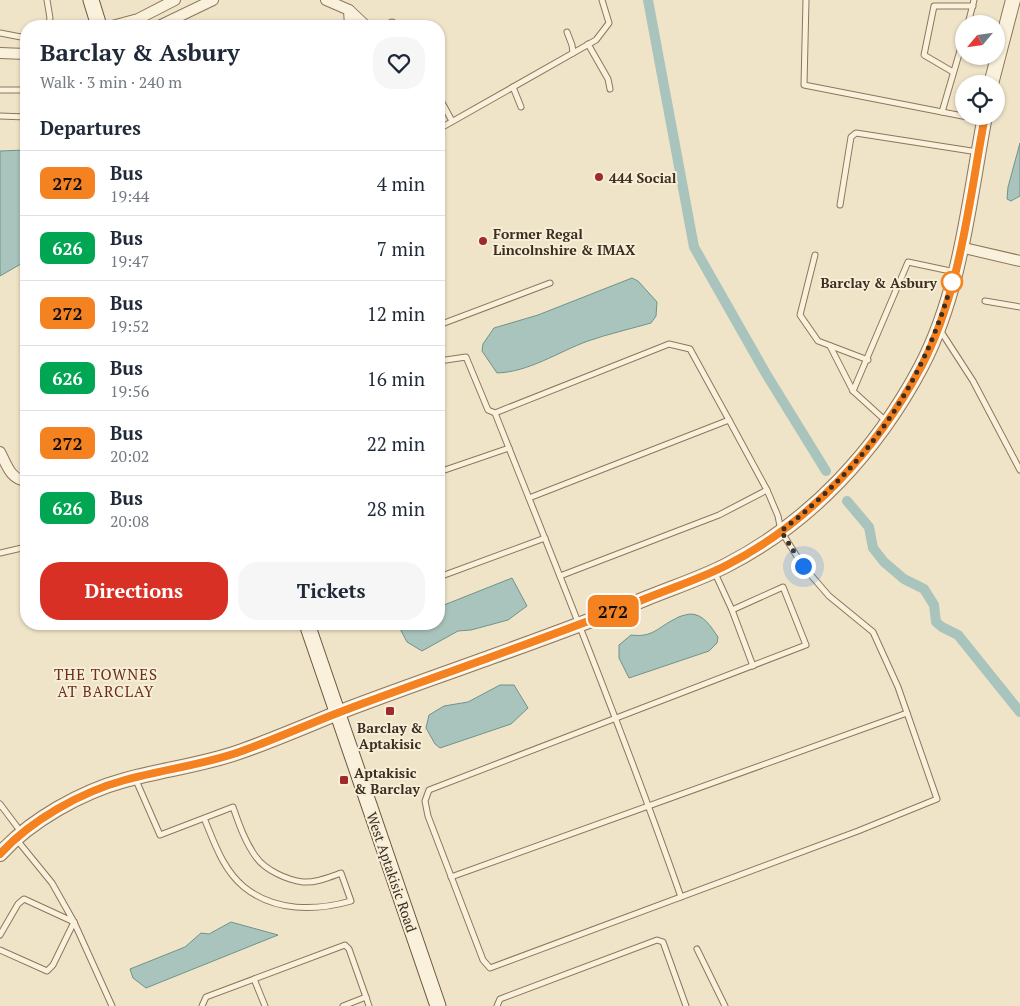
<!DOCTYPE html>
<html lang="en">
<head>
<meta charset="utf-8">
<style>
	:root { --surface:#fff; --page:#f6f6f7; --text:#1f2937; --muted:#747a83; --line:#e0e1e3; --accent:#d93025 }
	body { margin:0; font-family:"PT Serif",serif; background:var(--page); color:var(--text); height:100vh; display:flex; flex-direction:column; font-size:19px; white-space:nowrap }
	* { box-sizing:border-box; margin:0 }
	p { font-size:16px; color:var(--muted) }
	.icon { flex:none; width:28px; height:28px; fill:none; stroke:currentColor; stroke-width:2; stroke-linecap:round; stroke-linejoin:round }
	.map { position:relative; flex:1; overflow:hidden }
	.panel { position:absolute; left:20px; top:20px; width:425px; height:610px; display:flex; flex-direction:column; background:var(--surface); border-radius:20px; box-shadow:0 1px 4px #0004 }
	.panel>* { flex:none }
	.badge { padding:0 10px; border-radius:8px; font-size:18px; line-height:32px }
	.needle { width:32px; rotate:241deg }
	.buttons { position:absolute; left:955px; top:15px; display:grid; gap:10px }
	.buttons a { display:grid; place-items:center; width:50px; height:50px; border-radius:50%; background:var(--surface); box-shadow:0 1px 4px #0004; font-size:25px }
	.you { position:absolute; width:25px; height:25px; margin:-12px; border:4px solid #fff; border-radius:50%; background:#1a73e8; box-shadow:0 0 0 8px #1a73e833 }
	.map>.badge { position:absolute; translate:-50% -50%; box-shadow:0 0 0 2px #fff }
	h2 { padding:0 20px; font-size:19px; line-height:45px }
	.round { display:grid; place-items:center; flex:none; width:52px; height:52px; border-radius:20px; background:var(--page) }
	.headline { display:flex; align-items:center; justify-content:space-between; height:85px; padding:0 20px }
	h1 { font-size:24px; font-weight:800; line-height:38px }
	.button { display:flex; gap:10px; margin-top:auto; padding:10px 20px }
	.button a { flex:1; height:58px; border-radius:20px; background:var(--accent); color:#fff; font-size:20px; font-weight:800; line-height:58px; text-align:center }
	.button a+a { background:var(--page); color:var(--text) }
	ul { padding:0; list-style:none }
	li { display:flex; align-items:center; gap:15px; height:65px; padding:0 20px; border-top:1px solid var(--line) }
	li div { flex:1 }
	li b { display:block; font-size:19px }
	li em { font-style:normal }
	li .badge { min-width:55px; font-weight:700; text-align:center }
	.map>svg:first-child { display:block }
	.water { fill:#a9c4bc; stroke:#6f938a }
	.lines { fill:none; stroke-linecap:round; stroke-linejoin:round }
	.canal { stroke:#a9c4bc; stroke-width:10 }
	.service-casing { stroke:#8d765c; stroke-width:7 }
	.minor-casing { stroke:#8d765c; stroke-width:12 }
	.tertiary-casing { stroke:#8d765c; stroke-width:16 }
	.secondary-casing { stroke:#6f573f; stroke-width:17 }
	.service { stroke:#faf1dc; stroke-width:5 }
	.minor { stroke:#faf1dc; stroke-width:10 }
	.tertiary { stroke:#faf1dc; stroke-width:14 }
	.secondary { stroke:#faf1dc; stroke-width:15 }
	.line-casing { stroke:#fff; stroke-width:11 }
	.line { stroke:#f58220; stroke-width:8 }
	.walk { stroke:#3d2e20; stroke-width:5; stroke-dasharray:0 9 }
	.poi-dot { fill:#9e2a2b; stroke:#f7eed8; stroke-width:2 }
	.stop-dot { fill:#fff; stroke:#f58220; stroke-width:2.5 }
	.labels { text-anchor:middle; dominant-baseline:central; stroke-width:4; stroke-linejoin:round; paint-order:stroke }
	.poi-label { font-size:14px; font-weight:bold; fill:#3d2e20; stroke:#f7eed8; text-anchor:start }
	.stop-label { font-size:14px; font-weight:bold; fill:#3d2e20; stroke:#f7eed8; text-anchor:end }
	.street-label { font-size:14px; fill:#3d2e20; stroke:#f7eed8 }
	.neighbourhood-label { font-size:15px; letter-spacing:1px; fill:#6b2e1e; stroke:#f7eed8 }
</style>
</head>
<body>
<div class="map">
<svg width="1020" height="1006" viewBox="0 0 1020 1006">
	<rect width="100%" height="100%" fill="#f0e4c8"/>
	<g class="water">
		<path d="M1020,143V196L1011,201L1007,199L1008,187Z"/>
		<path d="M26,150V261L0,276V151Z"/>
		<path d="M632,278L638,281L657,302L656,316L651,323C630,329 608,334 588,341C558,352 529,372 497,373L482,351L483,344L494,328L538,315Z"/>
		<path d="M512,578L527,606L508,620L471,630L458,631L422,651L407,642L399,627L402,624H439V607Z"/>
		<path d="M690,614C704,614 711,627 718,637L717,643L709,651L629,678L619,658V645L631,635C653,638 658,627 675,619C679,616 685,615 690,614Z"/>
		<path d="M500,685H514L528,708L511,724L440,748L435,744L426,728L429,715L444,706L468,702Z"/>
		<path d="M231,922L278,935L146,988L133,978L130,969L185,947L201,933L209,934Z"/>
	</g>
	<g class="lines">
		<g class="canal">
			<path d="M648,0L694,247L765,372L826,471"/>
			<path d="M847,501L869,527L873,548L884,562L904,579L924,589L934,605L936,622L942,627L958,635L1020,712"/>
		</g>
		<g class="service-casing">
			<g id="service">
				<path d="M47,0L50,18L48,26"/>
				<path d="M806,0L804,85L983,120"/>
				<path d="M968,24L974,0"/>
				<path d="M382,26L392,22L400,26"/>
				<path d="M567,32L572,45L573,53"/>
				<path d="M0,33L21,37L26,36"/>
				<path d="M588,44L608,79L610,89"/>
				<path d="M953,72L924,55L934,6H973"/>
				<path d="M513,87L521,107"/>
				<path d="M0,90H26"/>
				<path d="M439,97L452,121"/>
				<path d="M942,112L964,37"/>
				<path d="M0,116L26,117"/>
				<path d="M439,129L596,40L609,23L602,0"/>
				<path d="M840,205L851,137L856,133L978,152"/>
				<path d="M815,255L800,315L818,341L868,360"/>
				<path d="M985,301L1020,307"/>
				<path d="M439,325L550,283"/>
				<path d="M940,330L973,381L1020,470"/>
				<path d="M830,346L853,391L887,422"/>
				<path d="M439,361L466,357L488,410L495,413C559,574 624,734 681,897"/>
				<path d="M853,391L908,262L955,272"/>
				<path d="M495,413L669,344L690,349L729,420"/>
				<path d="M439,472L509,448"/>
				<path d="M529,498L729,420L767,490L778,516L781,531L803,566L829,596L873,632L898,687L937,799L858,831L490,968L483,960L428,816L425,801L429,790L806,645L783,587L732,610L714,571"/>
				<path d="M0,553L26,547"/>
				<path d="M560,576L719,515L767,490"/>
				<path d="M439,577L545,538"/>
				<path d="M732,610L753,666"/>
				<path d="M135,778L160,835L233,807C239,824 245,842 256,857C265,870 287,880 303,882C316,883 330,877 341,873L351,901C316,911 275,912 244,887C223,870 214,842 204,818"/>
				<path d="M0,804L21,832"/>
				<path d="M451,877L907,713"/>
				<path d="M74,922L112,1006"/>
				<path d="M0,935L18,904L24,899L74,922L52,883L17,840"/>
				<path d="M697,949L725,1006"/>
				<path d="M0,950L47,971L53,965L74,922"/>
				<path d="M254,979L265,1006"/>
				<path d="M202,1006L206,997L345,945L349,949L366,997"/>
				<path d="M343,1006L366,997L369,1006"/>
				<path d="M497,1006L500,999L657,940L663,942L686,1006"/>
			</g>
		</g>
		<g class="minor-casing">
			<g id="minor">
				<path d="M326,0L349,10L366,26"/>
				<path d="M349,10L350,26"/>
				<path d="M112,26L138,19L175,0"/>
				<path d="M159,26L213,0"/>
				<path d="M0,53L26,54"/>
				<path d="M960,247L1020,261"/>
				<path d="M0,452C7,465 10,479 26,481"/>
			</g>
		</g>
		<g class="tertiary-casing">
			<g id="tertiary">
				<path d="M991,84L1013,0"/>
				<path d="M0,854C31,820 81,792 125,780C164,769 204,765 242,751C273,740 304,727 335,714C386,694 439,676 491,657C544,638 596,619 647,598C674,587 702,578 727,565C811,522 877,450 921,367C961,291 969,200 985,116"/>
			</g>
		</g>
		<g class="secondary-casing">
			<g id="secondary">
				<path d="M91,0L99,26"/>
				<path d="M307,624L438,1006"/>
			</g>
		</g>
		<use href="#service" class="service"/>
		<use href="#minor" class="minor"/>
		<use href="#tertiary" class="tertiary"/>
		<use href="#secondary" class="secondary"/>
	</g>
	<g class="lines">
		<g class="line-casing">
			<path id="line" d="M0,854C31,820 81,792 125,780C164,769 204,765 242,751C273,740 304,726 335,714C387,694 439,676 491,657C543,638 596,619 647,598C674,587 702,578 727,565C811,522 877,449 921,367C961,291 969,200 985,116"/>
		</g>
		<use href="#line" class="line"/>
		<path class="walk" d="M803,566L781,531C867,465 922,387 952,282"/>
	</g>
	<g class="poi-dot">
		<circle cx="599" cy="177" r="5"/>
		<circle cx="483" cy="241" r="5"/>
		<rect x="385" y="706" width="10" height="10" rx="2.5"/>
		<rect x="339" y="775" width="10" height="10" rx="2.5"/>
	</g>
	<circle class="stop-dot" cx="952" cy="282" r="10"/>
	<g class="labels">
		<g class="poi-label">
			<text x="609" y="177">444 Social</text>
			<text x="493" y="233">Former Regal<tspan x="493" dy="16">Lincolnshire &amp; IMAX</tspan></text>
			<text x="390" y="727" text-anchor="middle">Barclay &amp;<tspan x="390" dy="16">Aptakisic</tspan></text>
			<text x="354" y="772">Aptakisic<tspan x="354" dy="16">&amp; Barclay</tspan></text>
		</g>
		<g class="stop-label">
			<text x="937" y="282">Barclay &amp; Asbury</text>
		</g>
		<g class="street-label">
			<text transform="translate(392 872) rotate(71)">West Aptakisic Road</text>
		</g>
		<g class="neighbourhood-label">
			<text x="106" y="674">THE TOWNES<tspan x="106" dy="17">AT BARCLAY</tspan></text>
		</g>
	</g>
</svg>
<div class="buttons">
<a><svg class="needle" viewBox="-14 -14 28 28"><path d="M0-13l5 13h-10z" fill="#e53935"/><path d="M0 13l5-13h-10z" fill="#747a83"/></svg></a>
<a><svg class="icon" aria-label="locate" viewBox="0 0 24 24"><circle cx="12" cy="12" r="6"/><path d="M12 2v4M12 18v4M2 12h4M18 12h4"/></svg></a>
</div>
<div class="you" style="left:803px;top:566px"></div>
<b class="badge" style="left:613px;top:611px;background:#f58220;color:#111">272</b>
<section class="panel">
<div class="headline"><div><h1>Barclay &amp; Asbury</h1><p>Walk · 3 min · 240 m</p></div><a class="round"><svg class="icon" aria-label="heart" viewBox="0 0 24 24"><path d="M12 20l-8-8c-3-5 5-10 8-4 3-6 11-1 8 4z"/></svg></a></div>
<h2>Departures</h2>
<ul>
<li><span class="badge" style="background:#f58220;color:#111">272</span><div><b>Bus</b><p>19:44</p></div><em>4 min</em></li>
<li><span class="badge" style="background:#00a651;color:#fff">626</span><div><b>Bus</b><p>19:47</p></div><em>7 min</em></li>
<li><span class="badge" style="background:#f58220;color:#111">272</span><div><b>Bus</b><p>19:52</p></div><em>12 min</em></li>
<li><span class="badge" style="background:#00a651;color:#fff">626</span><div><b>Bus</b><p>19:56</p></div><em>16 min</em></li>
<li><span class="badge" style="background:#f58220;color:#111">272</span><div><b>Bus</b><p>20:02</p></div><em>22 min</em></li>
<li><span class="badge" style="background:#00a651;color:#fff">626</span><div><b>Bus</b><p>20:08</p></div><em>28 min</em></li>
</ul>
<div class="button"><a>Directions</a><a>Tickets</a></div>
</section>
</div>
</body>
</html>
